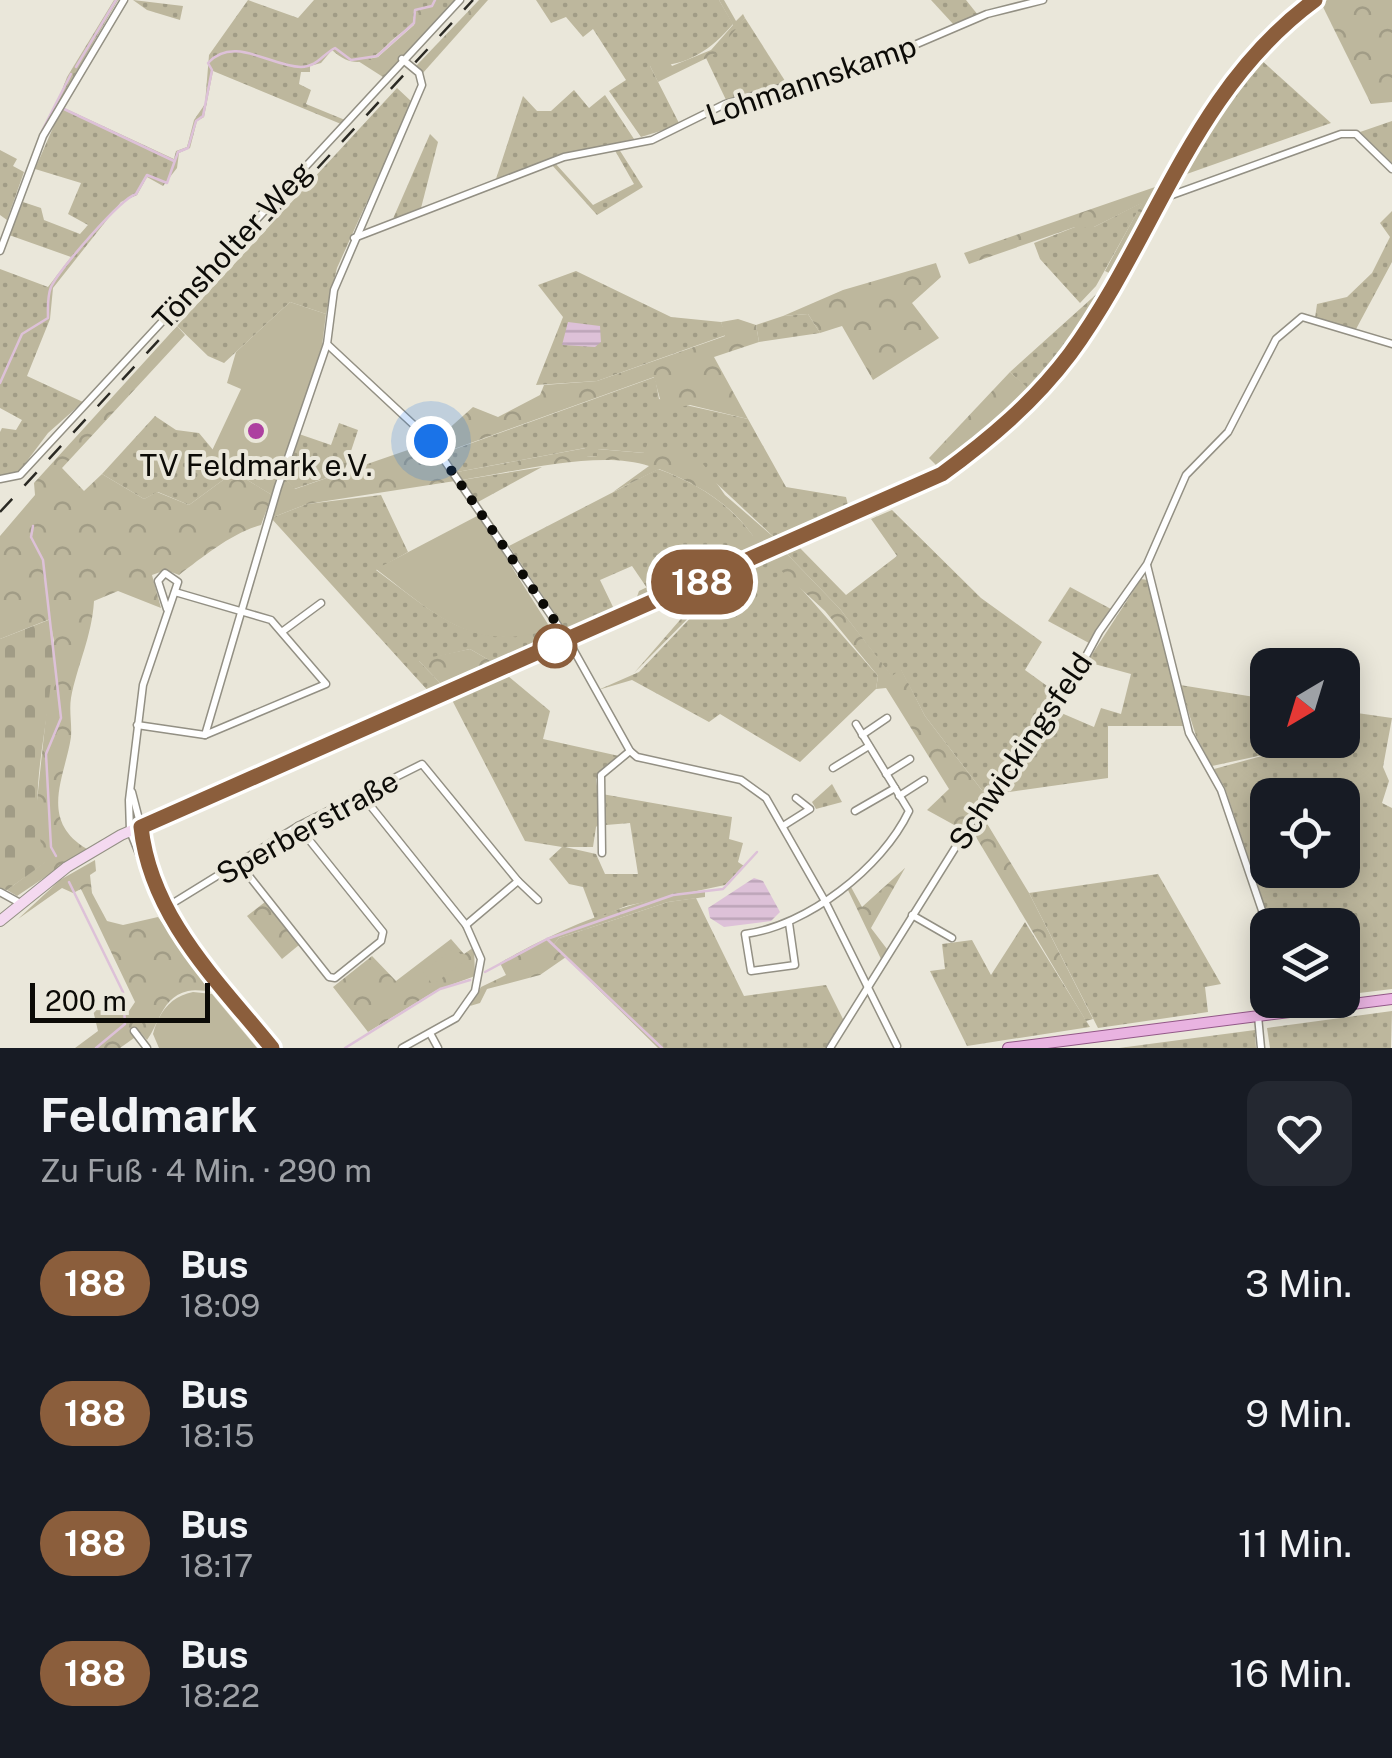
<!DOCTYPE html>
<html lang="de">
<head>
<meta charset="utf-8">
<style>
	:root { --surface:#171b24; --page:#242831; --text:#f1f3f6; --muted:#9ea1a6 }
	body { margin:0; font-family:"Public Sans",sans-serif; background:var(--page); color:var(--text); height:100vh; display:flex; flex-direction:column; font-size:38px; white-space:nowrap }
	* { box-sizing:border-box; margin:0 }
	p { font-size:32px; color:var(--muted) }
	.icon { flex:none; width:55px; height:55px; fill:none; stroke:currentColor; stroke-width:2; stroke-linecap:round; stroke-linejoin:round }
	.map { position:relative; height:1048px; overflow:hidden }
	.panel { display:flex; flex-direction:column; background:var(--surface); flex:1 }
	.panel>* { flex:none }
	.badge { padding:0 20px; border-radius:32px; font-size:35px; line-height:65px }
	.needle { width:65px; rotate:218deg }
	.buttons { position:absolute; left:1250px; top:648px; display:grid; gap:20px }
	.buttons a { display:grid; place-items:center; width:110px; height:110px; border-radius:20px; background:var(--surface); box-shadow:0 5px 25px #0003; font-size:50px }
	.scale { position:absolute; left:30px; bottom:25px; width:180px; box-sizing:border-box; padding-left:10px; border:5px solid #0c0b07; border-top:0; font-size:28px; line-height:35px; white-space:nowrap; color:#0c0b07; -webkit-text-stroke:8px #eae7da; paint-order:stroke }
	.you { position:absolute; width:50px; height:50px; margin:-25px; border:8px solid #fff; border-radius:50%; background:#1a73e8; box-shadow:0 0 0 15px #1a73e833 }
	.map>.badge { position:absolute; translate:-50% -50%; box-shadow:0 0 0 5px #fff }
	.round { display:grid; place-items:center; flex:none; width:105px; height:105px; border-radius:20px; background:var(--page) }
	.headline { display:flex; align-items:center; justify-content:space-between; height:170px; padding:0 40px }
	h1 { font-size:48px; font-weight:700; line-height:75px }
	ul { padding:0; list-style:none }
	li { display:flex; align-items:center; gap:30px; height:130px; padding:0 40px }
	li div { flex:1 }
	li b { display:block; font-size:38px }
	li em { font-style:normal }
	li .badge { min-width:110px; font-weight:700; text-align:center }
	.map>svg:first-child { display:block }
	.grass { fill:url(#grass-dots); fill-rule:evenodd }
	.forest { fill:url(#forest-crowns) }
	.cemetery { fill:url(#cemetery-stones) }
	.garden { fill:#bdb79d }
	.water { fill:url(#water-rules) }
	.lines { fill:none; stroke-linecap:round; stroke-linejoin:round }
	.stream { stroke:#ddc1d8; stroke-width:2.5 }
	.street-casing { stroke:#939084; stroke-width:9 }
	.secondary-casing { stroke:#939084; stroke-width:12 }
	.primary-casing { stroke:#925888; stroke-width:12 }
	.street { stroke:#fff; stroke-width:6 }
	.secondary { stroke:#f4d9f0; stroke-width:10 }
	.primary { stroke:#e9b3e1; stroke-width:10 }
	.rail { stroke:#2b2a24; stroke-width:2.5; stroke-dasharray:18 18; stroke-linecap:butt }
	.line-casing { stroke:#fff; stroke-width:22 }
	.line { stroke:#8b5e3c; stroke-width:15 }
	.walk { stroke:#0c0b07; stroke-width:10; stroke-dasharray:0 18 }
	.poi-dot { fill:#ad40a0; stroke:#eae7da; stroke-width:4 }
	.stop-dot { fill:#fff; stroke:#8b5e3c; stroke-width:5 }
	.labels { text-anchor:middle; dominant-baseline:central; stroke-width:8; stroke-linejoin:round; paint-order:stroke }
	.street-label { font-size:30px; fill:#0c0b07; stroke:#eae7da }
	.poi-label { font-size:30px; fill:#0c0b07; stroke:#eae7da }
</style>
</head>
<body>
<div class="map">
<svg width="1392" height="1048" viewBox="0 0 1392 1048">
	<defs>
		<pattern id="grass-dots" width="8" height="8" patternUnits="userSpaceOnUse" patternTransform="scale(2.5)"><rect width="8" height="8" fill="#bdb79d"/><path d="M2 2h.1M6 6h.1" fill="none" stroke="#a19c86" stroke-width="1.8" stroke-linecap="round"/></pattern>
		<pattern id="forest-crowns" width="20" height="18" patternUnits="userSpaceOnUse" patternTransform="scale(2.5)"><rect width="20" height="18" fill="#bdb79d"/><path d="M2 6a3 3 0 1 1 6 0M12 15a3 3 0 1 1 6 0" fill="none" stroke="#a19c86"/></pattern>
		<pattern id="cemetery-stones" width="16" height="16" patternUnits="userSpaceOnUse" patternTransform="scale(2.5)"><rect width="16" height="16" fill="#bdb79d"/><path d="M2 7V4a2 2 0 0 1 4 0v3zM10 15v-3a2 2 0 0 1 4 0v3z" fill="#a19c86"/></pattern>
		<pattern id="water-rules" width="6" height="5" patternUnits="userSpaceOnUse" patternTransform="scale(2.5)"><rect width="6" height="5" fill="#ddc1d8"/><path d="M0 2.5h6" fill="none" stroke="#bca4b8"/></pattern>
	</defs>
	<rect width="100%" height="100%" fill="#eae7da"/>
	<g class="grass">
		<path d="M114,0H118L55,109L67,77Z"/>
		<path d="M133,0L183,6L180,20L147,10Z"/>
		<path d="M248,0L298,18L314,0H457L445,13L432,7L421,8C414,28 402,30 388,44C370,63 354,70 332,50L321,63L310,66V72H301L299,84L311,90L306,104L345,120L341,124L213,71L204,117L197,121L190,148L179,153L177,168L163,186L147,177L137,195L121,202L53,288L50,319L27,376L83,402L48,433L18,473L0,477V432L2,428L16,430L22,420L0,408V269L48,287L71,257L9,235L23,202L41,208L44,220L80,234L88,225L68,214L81,183L35,169L62,107L174,159L176,151L187,147L194,120L205,104L209,55Z"/>
		<path d="M536,0H719L733,24C711,50 686,67 650,66L680,125L641,137L609,91L626,80L593,29L583,37L566,17L551,23Z"/>
		<path d="M931,0H966L978,15L954,25Z"/>
		<path d="M745,18L787,84L727,102L706,58Z"/>
		<path d="M1259,58L1331,123L1184,175L1223,106Z"/>
		<path d="M397,88L412,102L337,268L326,314L290,302L224,363L208,356L177,326Z"/>
		<path d="M574,90L589,108L605,95L634,139L569,154L495,182L523,96L537,111H551Z"/>
		<path d="M1392,121V163L1360,132Z"/>
		<path d="M430,134L438,142L420,212L392,221Z"/>
		<path d="M617,146L643,187L597,215L551,164L555,163L593,205L634,184L613,147Z"/>
		<path d="M0,150L17,159L13,166L24,172L7,220L0,215Z"/>
		<path d="M1143,202L1096,286L1080,303L1040,259L1034,243L1075,227H1094Z"/>
		<path d="M1392,211V262L1355,331L1315,318L1317,304L1347,297L1372,273L1390,237L1380,223Z"/>
		<path d="M576,271L671,317L721,322L726,335L597,381L536,385L563,317L538,285Z"/>
		<path d="M1101,290C1086,345 992,449 938,467L989,430L1028,389L1010,372Z"/>
		<path d="M808,314L820,333L759,342L756,325L783,316Z"/>
		<path d="M655,377L659,399L748,419L786,487L846,497L849,509L777,540L716,483L645,453L598,449V456L586,457L585,448L457,472L444,453Z"/>
		<path d="M155,416L176,430L199,433L214,451L210,457L234,472L189,505L158,492L144,499L102,474Z"/>
		<path d="M339,423L358,430L344,472L294,489L284,478L299,434L331,445Z"/>
		<path d="M542,467L478,502L462,480Z"/>
		<path d="M658,469C697,483 729,503 754,537L647,588L632,566L600,580L614,609L566,630L509,546Z"/>
		<path d="M381,495L408,552L376,570C440,617 473,654 556,627L561,634L494,663L470,649L419,661L442,685L430,693L271,518L307,504Z"/>
		<path d="M892,510L981,598L1042,642L1025,670L1061,696L984,793L925,716L901,670L892,677L840,609L787,554L783,568L878,676L876,689L800,762L720,714L709,722L632,680L598,690L639,672L717,590L715,583L800,548L846,595L897,556L871,519Z"/>
		<path d="M1141,579L1148,580L1183,726H1108V778L995,794L1059,712L1094,727L1101,708L1121,714L1131,674L1087,662Z"/>
		<path d="M1070,587L1111,609L1089,643L1048,621Z"/>
		<path d="M508,676L550,711L543,739L619,756L596,779L602,821L596,827L593,847H565L596,854L605,874H638L630,823L606,825L602,794L732,817L729,839L743,843L738,862L744,866L725,885L626,906L595,919L583,887L569,884L549,859L562,847L525,841L452,700Z"/>
		<path d="M1180,685L1267,699L1268,740H1342L1343,711L1392,718L1383,767L1389,781L1382,803L1392,808V989L1343,995L1342,925H1271L1225,788L1214,769L1277,752L1212,766L1196,736ZM1268,795H1342V870H1268Z"/>
		<path d="M832,784L842,802L816,809L812,802Z"/>
		<path d="M1158,874L1221,984L1205,987L1208,1012L1098,1028L1029,893Z"/>
		<path d="M696,898L744,996L826,985L844,1021L827,1048H658L553,945L559,938L668,902Z"/>
		<path d="M1025,922L1090,1027L967,1046L930,971L945,969L942,944L972,940L991,975Z"/>
		<path d="M1392,1011L1391,1048H1270L1267,1028Z"/>
		<path d="M1255,1030L1256,1048H1119Z"/>
	</g>
	<g class="forest">
		<path d="M479,0H488L422,74L416,66Z"/>
		<path d="M719,0H724L736,21L743,14L745,18L715,54L658,82L650,66L665,55L672,66L711,50L733,25Z"/>
		<path d="M1327,0H1392V102L1371,104L1322,5Z"/>
		<path d="M435,2L445,13L383,77L358,61L378,57L414,25L416,11Z"/>
		<path d="M1158,186L1109,273L1105,271L1142,203L1094,227H1075L969,264L964,253Z"/>
		<path d="M936,263L941,277L912,303L939,338L873,380L842,326L820,333L808,314L783,316L843,290Z"/>
		<path d="M738,319L756,325L759,342L714,357L748,419L690,405L663,410L654,377L443,453L436,440L473,407L498,417L540,395L544,385L597,381L725,336L721,322Z"/>
		<path d="M177,326L185,335L62,468L84,491L102,474L144,499L157,492L189,505L234,472L272,495L261,525C232,533 204,556 179,575L166,570L152,575L161,608L118,591L94,601C92,636 77,666 71,698C69,711 72,724 71,737C65,777 38,820 87,849L17,896L7,890L45,862L34,829L54,641L50,619L0,639V536L35,495L34,483Z"/>
		<path d="M1010,372L1029,389L989,430L938,467L929,458Z"/>
		<path d="M648,442L701,461L725,495L777,540L634,605L639,591L753,536C729,502 697,484 659,469L613,492L649,466C600,449 514,472 462,480L457,472L586,448L587,457L597,456V449L644,453Z"/>
		<path d="M428,443L455,481L307,504L271,518L284,478L295,489Z"/>
		<path d="M787,554L840,609L892,676L901,669L925,716L984,793L977,807L1029,893L1093,1019L1086,1021L976,837L927,810L949,789L886,688L876,689L878,676L825,611L774,564Z"/>
		<path d="M711,587L714,592L634,673L705,591Z"/>
		<path d="M470,649L494,663L442,685L418,660Z"/>
		<path d="M95,860L96,871L90,875L92,893L107,921L123,925L158,917L212,990C204,992 197,989 188,991C162,997 160,1022 147,1040L141,1033L120,1048H75L98,1031L93,1010L129,1011L135,1002L81,889L73,893L62,888L18,919L60,880Z"/>
		<path d="M905,868L871,928L887,949L881,959L848,890L851,887L862,907Z"/>
		<path d="M705,891V897L668,902L559,938L553,945L566,957L540,975L487,989L480,1003L470,1006L481,987L506,975L500,963C564,926 633,898 705,891Z"/>
		<path d="M265,902L299,945L282,959L247,916Z"/>
		<path d="M451,939L464,954L474,947L475,976L437,990L368,1032L333,987L372,956L396,981Z"/>
	</g>
	<path class="cemetery" d="M51,619C62,699 20,786 46,862L7,890L0,889V639Z"/>
	<g class="garden">
		<path d="M290,302L326,314L322,346L272,495L209,457L241,389L227,383L236,352Z"/>
		<path d="M479,515L551,629C472,655 434,613 376,569Z"/>
		<path d="M455,947L465,960L433,985L423,972Z"/>
		<path d="M193,992L212,994L257,1048H159L153,1034C158,1013 171,996 193,992Z"/>
	</g>
	<g class="water">
		<path d="M568,322L600,326L601,342L595,347L562,345Z"/>
		<path d="M754,878L763,881L780,912L771,921L724,927L710,918L708,908Z"/>
	</g>
	<g class="lines">
		<g class="stream">
			<path d="M76,67L116,0"/>
			<path d="M64,109L174,161"/>
			<path d="M42,131L71,74"/>
			<path d="M0,383L22,334L48,318C48,308 47,297 51,287C60,269 120,199 136,194L147,175L167,183L178,152L188,148L196,121L203,116L212,70L208,63C234,35 269,66 301,67C317,67 323,54 335,48L351,60L377,56L414,23L415,10L432,6L435,0"/>
			<path d="M33,526L31,537L43,560L61,718L46,754L51,847L56,856"/>
			<path d="M69,882L123,992L125,1024L96,1048"/>
			<path d="M547,939L673,895L723,889L757,852"/>
			<path d="M485,972L547,939L662,1048"/>
			<path d="M345,1048L440,989L470,980"/>
		</g>
		<g class="street-casing">
			<g id="street">
				<path d="M1161,199L1341,134H1356L1392,169"/>
				<path d="M354,238L564,157L652,140L725,104L884,58L987,14L1043,0"/>
				<path d="M0,251L43,136L124,0"/>
				<path d="M327,344L431,441L568,640L630,751L637,757L741,780L766,798L826,903L897,1046"/>
				<path d="M0,479L20,475L460,0"/>
				<path d="M1147,565L1189,733L1221,790L1268,928"/>
				<path d="M167,609L158,581L165,573L178,582L143,685L129,800L130,831L148,876L183,939L273,1048"/>
				<path d="M283,631L321,603"/>
				<path d="M137,725L205,735L326,684L271,620L175,592"/>
				<path d="M205,735L278,487L327,344L334,290L422,85L419,73L402,59"/>
				<path d="M862,735L887,718"/>
				<path d="M833,768L869,746"/>
				<path d="M886,774L910,759"/>
				<path d="M132,792L156,885"/>
				<path d="M361,794L466,925L481,959L475,991L456,1018L402,1048"/>
				<path d="M899,796L924,780"/>
				<path d="M855,811L895,788"/>
				<path d="M783,826L810,809L796,798"/>
				<path d="M602,853L601,775L630,751"/>
				<path d="M238,862L329,977L335,978L381,941L383,932L298,826"/>
				<path d="M518,881L538,900"/>
				<path d="M0,892L20,903"/>
				<path d="M165,908L298,826L422,764L518,881L466,925"/>
				<path d="M912,915L952,938"/>
				<path d="M789,923L795,965L751,971L745,934C807,926 882,868 909,811L856,724"/>
				<path d="M1258,1016L1261,1048"/>
				<path d="M134,1031L147,1048"/>
				<path d="M431,1035L438,1048"/>
				<path d="M830,1048L997,781L1063,699L1099,632L1147,564L1186,475L1228,432L1276,339L1302,317L1392,344"/>
			</g>
		</g>
		<g class="secondary-casing">
			<path id="secondary" d="M0,921L67,867L121,835L906,493C972,457 1025,412 1071,352C1150,233 1196,87 1315,0"/>
		</g>
		<g class="primary-casing">
			<path id="primary" d="M1008,1048L1392,999"/>
		</g>
		<use href="#street" class="street"/>
		<use href="#secondary" class="secondary"/>
		<use href="#primary" class="primary"/>
		<path class="rail" d="M0,512L473,0"/>
	</g>
	<g class="lines">
		<g class="line-casing">
			<path id="line" d="M272,1048C218,981 151,918 141,827L942,474C990,439 1034,402 1070,354C1157,235 1191,91 1315,0"/>
		</g>
		<use href="#line" class="line"/>
		<path class="walk" d="M431,441L568,640L555,646"/>
	</g>
	<circle class="poi-dot" cx="256" cy="431" r="10"/>
	<circle class="stop-dot" cx="555" cy="646" r="20"/>
	<g class="labels">
		<g class="street-label">
			<text transform="translate(811 80) rotate(-19)">Lohmannskamp</text>
			<text transform="translate(232 245) rotate(-47)">Tönsholter Weg</text>
			<text transform="translate(1020 751) rotate(-56)">Schwickingsfeld</text>
			<text transform="translate(307 827) rotate(-29)">Sperberstraße</text>
		</g>
		<g class="poi-label">
			<text x="256" y="465">TV Feldmark e.V.</text>
		</g>
	</g>
</svg>
<div class="buttons">
<a><svg class="needle" viewBox="-14 -14 28 28"><path d="M0-13l5 13h-10z" fill="#e53935"/><path d="M0 13l5-13h-10z" fill="#9ea1a6"/></svg></a>
<a><svg class="icon" aria-label="locate" viewBox="0 0 24 24"><circle cx="12" cy="12" r="6"/><path d="M12 2v4M12 18v4M2 12h4M18 12h4"/></svg></a>
<a><svg class="icon" aria-label="layers" viewBox="0 0 24 24"><path d="M12 4l9 5-9 5-9-5zM3 14l9 5 9-5"/></svg></a>
</div>
<div class="scale">200 m</div>
<div class="you" style="left:431px;top:441px"></div>
<b class="badge" style="left:702px;top:582px;background:#8b5e3c;color:#fff">188</b>
</div>
<section class="panel">
<div class="headline"><div><h1>Feldmark</h1><p>Zu Fuß · 4 Min. · 290 m</p></div><a class="round"><svg class="icon" aria-label="heart" viewBox="0 0 24 24"><path d="M12 20l-8-8c-3-5 5-10 8-4 3-6 11-1 8 4z"/></svg></a></div>
<ul>
<li><span class="badge" style="background:#8b5e3c;color:#fff">188</span><div><b>Bus</b><p>18:09</p></div><em>3 Min.</em></li>
<li><span class="badge" style="background:#8b5e3c;color:#fff">188</span><div><b>Bus</b><p>18:15</p></div><em>9 Min.</em></li>
<li><span class="badge" style="background:#8b5e3c;color:#fff">188</span><div><b>Bus</b><p>18:17</p></div><em>11 Min.</em></li>
<li><span class="badge" style="background:#8b5e3c;color:#fff">188</span><div><b>Bus</b><p>18:22</p></div><em>16 Min.</em></li>
</ul>
</section>
</body>
</html>
